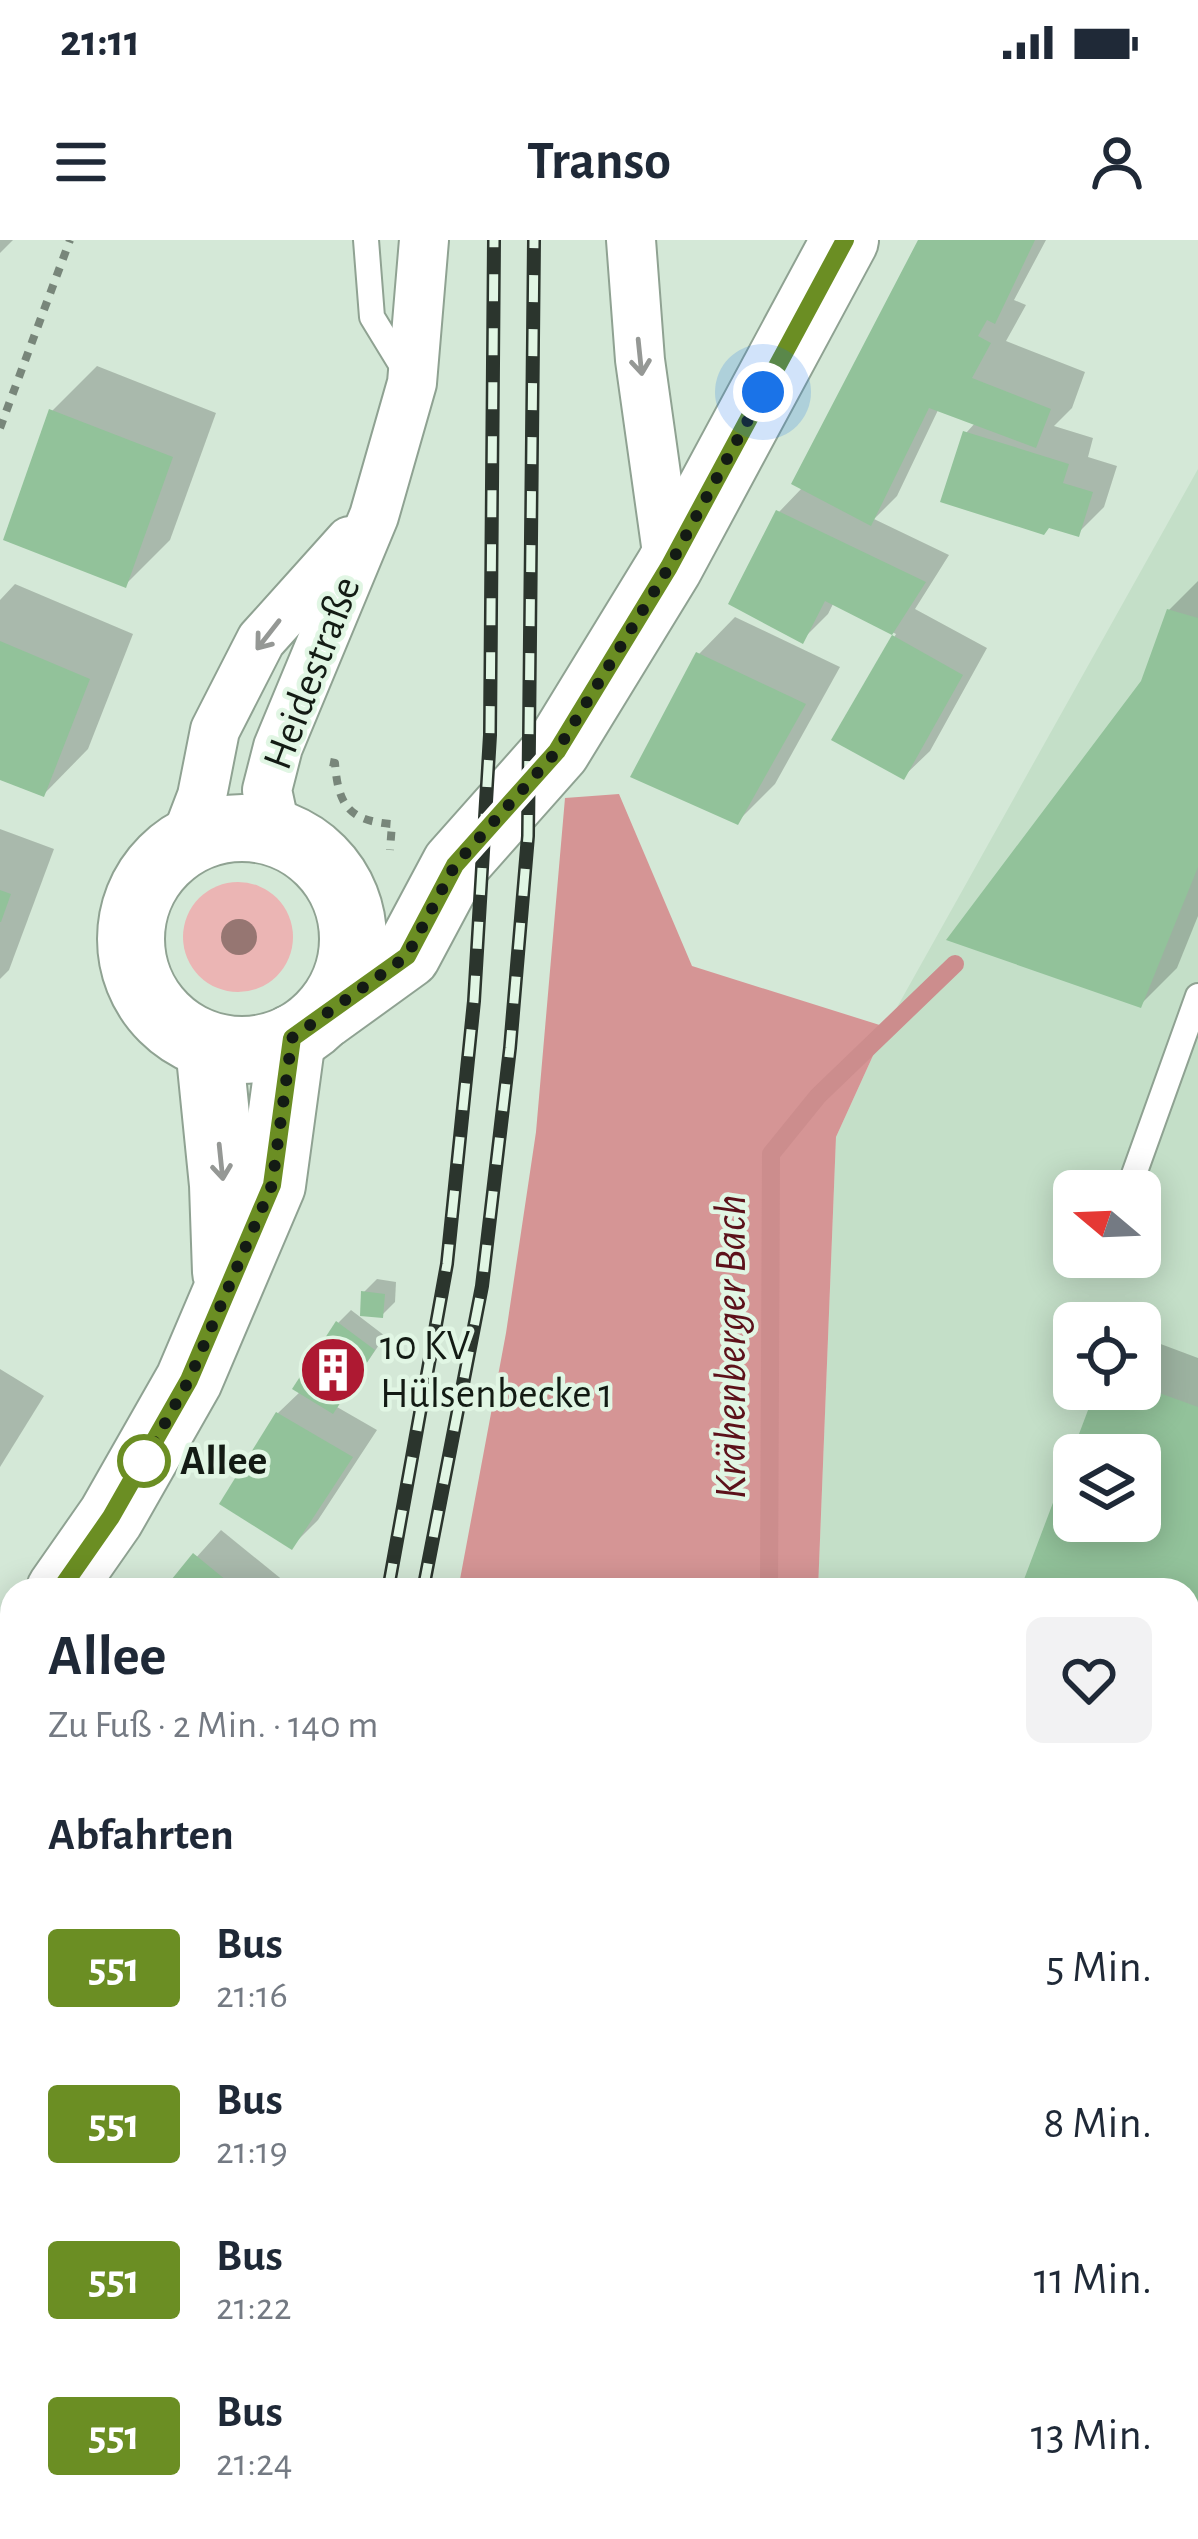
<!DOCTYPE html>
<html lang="de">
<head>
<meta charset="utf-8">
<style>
	:root { --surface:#fff; --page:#f2f2f3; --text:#1f2937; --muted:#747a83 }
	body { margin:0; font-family:"Alegreya Sans",sans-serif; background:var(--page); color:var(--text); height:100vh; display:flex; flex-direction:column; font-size:45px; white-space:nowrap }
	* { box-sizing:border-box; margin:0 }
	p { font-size:39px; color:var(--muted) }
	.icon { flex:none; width:66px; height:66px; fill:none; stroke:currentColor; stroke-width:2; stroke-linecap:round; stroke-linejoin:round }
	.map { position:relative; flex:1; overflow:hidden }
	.drawer { position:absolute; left:0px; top:1338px; width:1200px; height:963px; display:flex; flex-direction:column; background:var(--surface); border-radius:36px 36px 0 0; box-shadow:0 6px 30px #0003 }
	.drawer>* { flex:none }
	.badge { padding:0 24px; border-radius:9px; font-size:42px; line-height:78px }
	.needle { width:78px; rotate:289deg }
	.controls { position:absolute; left:1053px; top:930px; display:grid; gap:24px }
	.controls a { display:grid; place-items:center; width:108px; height:108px; border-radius:18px; background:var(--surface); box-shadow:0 6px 30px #0003; font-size:60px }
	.you { position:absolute; width:60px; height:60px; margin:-30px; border:9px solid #fff; border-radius:50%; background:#1a73e8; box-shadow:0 0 0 18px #1a73e833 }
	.map>.badge { position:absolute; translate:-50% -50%; box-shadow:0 0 0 6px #fff }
	h2 { padding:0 48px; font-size:45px; line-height:108px }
	.round { display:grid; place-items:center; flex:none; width:126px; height:126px; border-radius:18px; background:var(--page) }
	.summary { display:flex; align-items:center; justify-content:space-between; height:204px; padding:0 48px }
	h1 { font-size:57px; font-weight:600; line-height:90px }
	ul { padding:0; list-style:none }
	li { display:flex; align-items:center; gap:36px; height:156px; padding:0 48px }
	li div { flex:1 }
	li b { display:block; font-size:45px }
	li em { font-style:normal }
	li .badge { min-width:132px; font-weight:700; text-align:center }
	.status { display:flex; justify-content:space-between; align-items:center; height:84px; padding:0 60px; background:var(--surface); direction:ltr }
	.status svg { height:33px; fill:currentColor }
	header { display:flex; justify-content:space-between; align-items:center; height:156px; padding:0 48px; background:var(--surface); font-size:54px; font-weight:600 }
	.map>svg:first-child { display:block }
	.built { fill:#c4dfc8; fill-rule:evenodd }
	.green { fill:#ebb5b4 }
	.forest { fill:#d59595 }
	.shadow { fill:#0003 }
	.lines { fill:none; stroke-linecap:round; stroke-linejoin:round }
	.stream { stroke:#cc8d8d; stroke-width:18 }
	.building { fill:#92c29a; fill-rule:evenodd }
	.service-casing { stroke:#8fa292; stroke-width:28 }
	.minor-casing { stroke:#8fa292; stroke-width:52 }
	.secondary-casing { stroke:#8fa292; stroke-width:70 }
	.path { stroke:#78867a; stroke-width:8; stroke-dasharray:9 9; stroke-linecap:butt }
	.service { stroke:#fff; stroke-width:24 }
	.minor { stroke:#fff; stroke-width:48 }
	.secondary { stroke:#fff; stroke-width:66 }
	.rail-casing { stroke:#2b352d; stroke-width:14 }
	.rail { stroke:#e1f6e4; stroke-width:9; stroke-dasharray:27; stroke-linecap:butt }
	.tree { fill:#967672 }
	.oneway { stroke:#959895 }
	.line-casing { stroke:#fff; stroke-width:27 }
	.line { stroke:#6b8e23; stroke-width:18 }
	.walk { stroke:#131b14; stroke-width:12; stroke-dasharray:0 21.6 }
	.stop-dot { fill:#fff; stroke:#6b8e23; stroke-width:6 }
	.labels { text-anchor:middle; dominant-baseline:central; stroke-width:9; stroke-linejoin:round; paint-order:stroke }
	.street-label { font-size:42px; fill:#131b14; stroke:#e1f6e4 }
	.poi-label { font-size:42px; fill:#131b14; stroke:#e1f6e4; text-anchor:start }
	.stop-label { font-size:42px; font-weight:bold; fill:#131b14; stroke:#e1f6e4; text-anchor:start }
	.water-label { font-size:45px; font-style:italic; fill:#5c111a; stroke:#e1f6e4 }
</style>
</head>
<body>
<div class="status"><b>21:11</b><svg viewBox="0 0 49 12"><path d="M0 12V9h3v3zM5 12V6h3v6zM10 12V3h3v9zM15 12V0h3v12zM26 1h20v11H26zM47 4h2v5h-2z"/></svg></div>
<header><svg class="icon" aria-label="menu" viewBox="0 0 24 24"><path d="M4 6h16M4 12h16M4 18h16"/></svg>Transo<svg class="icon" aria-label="person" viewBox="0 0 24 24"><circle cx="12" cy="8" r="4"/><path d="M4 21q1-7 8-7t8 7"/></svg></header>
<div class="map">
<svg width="1198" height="2299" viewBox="0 0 1198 2299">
	<rect width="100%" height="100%" fill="#d4e8d7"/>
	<path class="built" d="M1198,229V2299H779V2289H1188V1350H818L836,897L886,787ZM1074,951H1140V1017H1074ZM1074,1083H1140V1149H1074ZM1074,1215H1140V1281H1074Z"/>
	<circle class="green" cx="238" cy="697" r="55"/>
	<g class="forest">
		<path d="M619,554L692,726L886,787L836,897L818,1350H458L506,1093L536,892L565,558Z"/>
		<path d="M245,2289H779V2299H243Z"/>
	</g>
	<g class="shadow">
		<path d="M0,0H13L0,13Z"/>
		<path d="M921,0H1046L1014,60L1026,65L1006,101L1085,132L1072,168L1054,186L1093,198L1088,217L1117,226L1104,267L1078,293L966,193L976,182L939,168L897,256L874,279L949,315L915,369L987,408L930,511L904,536L835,499L896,394L834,362L828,374L802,400L779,272L803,247Z"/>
		<path d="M97,126L216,173L170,300L125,345L52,171Z"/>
		<path d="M1198,341V676L1177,728L1140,765L1143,442L1169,370Z"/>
		<path d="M15,344L133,394L88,509L44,554L0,537V360Z"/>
		<path d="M735,377L840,427L775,544L738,581L699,414Z"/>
		<path d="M0,589L54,609L9,730L0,739Z"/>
		<path d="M377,1039L396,1042L395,1062L382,1075L364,1052Z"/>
		<path d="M351,1070L385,1096L337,1167L377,1190L318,1280L292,1306L278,1173L301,1151L338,1083Z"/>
		<path d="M1142,1097L1198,1118V1490L1188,1486V1350H1023L1074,1216V1281H1140V1215H1074L1100,1149H1140Z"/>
		<path d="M0,1129L44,1156L0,1227Z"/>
		<path d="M221,1290L290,1346L287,1350H167Z"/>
		<path d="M12,1526V1650L5,1658L12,1664V1843L0,1835V1538Z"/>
		<path d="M1188,1577L1198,1581V1956L1188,1952Z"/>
	</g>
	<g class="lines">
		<g class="stream">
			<path d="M769,1350L771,914L818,856L955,724"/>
			<path d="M701,2299L702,2289"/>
		</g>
	</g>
	<g class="building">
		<path d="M918,0H1035L995,84L987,80L978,96L991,103L972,138L1051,169L1036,208L929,168L871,286L791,244Z"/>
		<path d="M49,169L173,217L126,348L3,300Z"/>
		<path d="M963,191L1069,224L1063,243L1093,252L1079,297L1049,288L1044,295L940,262Z"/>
		<path d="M776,270L926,342L892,395L825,361L803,404L728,364Z"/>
		<path d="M1167,369L1198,378V627L1141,768L946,700L1141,441Z"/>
		<path d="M892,395L963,435L904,540L831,500Z"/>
		<path d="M0,401L90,439L44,557L0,540Z"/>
		<path d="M696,412L806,464L738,585L630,537Z"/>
		<path d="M0,650L11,654L1,682H0Z"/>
		<path d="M361,1051L385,1054L383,1078L360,1076Z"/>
		<path d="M336,1081L375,1110L333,1174L292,1149Z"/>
		<path d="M1140,1146L1198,1167V1494L1188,1490V1350H1020L1096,1149H1140ZM1074,1215H1140V1281H1074Z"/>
		<path d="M276,1172L353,1217L292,1310L219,1264Z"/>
		<path d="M193,1313L238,1350H163Z"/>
		<path d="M0,1543L12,1554V1651L0,1664Z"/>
		<path d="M1188,1638L1198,1642V1978L1191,1976L1197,1959L1188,1955Z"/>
		<path d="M0,1720L12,1730V1847L0,1838Z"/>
		<path d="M12,1877V1975L0,1967V1893Z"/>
	</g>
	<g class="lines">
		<g class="service-casing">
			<g id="service">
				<path d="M366,0L372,77L408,136"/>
				<path d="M1128,951L1198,756"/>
				<path d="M1103,1020L1104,1017"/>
				<path d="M1189,2087L1198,2090"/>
			</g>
		</g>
		<g class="minor-casing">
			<g id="minor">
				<path d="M631,0L640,120L669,327"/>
				<path d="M276,592L267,550L278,507L374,276L412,143L424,0"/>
				<path d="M184,603L202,556L215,490L261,400L350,301"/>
			</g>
		</g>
		<g class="secondary-casing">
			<g id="secondary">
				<circle cx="242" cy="699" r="111"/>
				<path d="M324,775L407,715L455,625L557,510L669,327L845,0"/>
				<path d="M209,806L223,945L226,1032"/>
				<path d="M60,1350L111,1277L189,1140L272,945L292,798"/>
				<path d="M0,1425L12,1411"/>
			</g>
		</g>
		<g class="path">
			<path d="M0,188L70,0"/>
			<path d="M330,522L335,523C338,565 349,581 392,584L390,610"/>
		</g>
		<use href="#service" class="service"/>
		<use href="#minor" class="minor"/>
		<use href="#secondary" class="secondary"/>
		<g class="rail-casing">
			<g id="rail">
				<path d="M388,1350L447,1024L474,761L490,495L494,0"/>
				<path d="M423,1350L482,1046L510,808L528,596L534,0"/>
				<path d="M140,2299L143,2289"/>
				<path d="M166,2299L169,2289"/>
			</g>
		</g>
		<use href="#rail" class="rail"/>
	</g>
	<circle class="tree" cx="239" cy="697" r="18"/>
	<defs><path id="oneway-shaft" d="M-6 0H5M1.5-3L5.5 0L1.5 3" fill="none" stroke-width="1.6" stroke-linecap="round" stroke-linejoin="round" transform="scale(3)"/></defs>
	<g class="oneway">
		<use href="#oneway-shaft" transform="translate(640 117) rotate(84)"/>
		<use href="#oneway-shaft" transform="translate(268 395) rotate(128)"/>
		<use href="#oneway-shaft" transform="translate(221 922) rotate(84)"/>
	</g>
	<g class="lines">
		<g class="line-casing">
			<path id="line" d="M60,1350L111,1277L189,1140L272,945L292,798L407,716L455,625L557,511L669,327L845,0"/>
		</g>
		<use href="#line" class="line"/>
		<path class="walk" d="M144,1221L189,1140L272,945L292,798L407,716L455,625L557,511L669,327L763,152"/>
	</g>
	<defs>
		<g id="building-disc" transform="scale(3.45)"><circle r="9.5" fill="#ae1932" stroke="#e1f6e4"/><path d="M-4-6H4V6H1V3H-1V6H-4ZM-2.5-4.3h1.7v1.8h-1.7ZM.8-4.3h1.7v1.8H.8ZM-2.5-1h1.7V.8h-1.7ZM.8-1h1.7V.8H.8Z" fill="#fff"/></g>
	</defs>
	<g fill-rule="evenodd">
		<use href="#building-disc" x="333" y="1130"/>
	</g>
	<circle class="stop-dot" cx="144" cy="1221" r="24"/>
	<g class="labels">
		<g class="street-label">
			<text transform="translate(312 433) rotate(-69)">Heidestraße</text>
		</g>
		<g class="poi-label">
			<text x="380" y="1106">10 KV<tspan x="380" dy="48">Hülsenbecke 1</tspan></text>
		</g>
		<g class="stop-label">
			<text x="180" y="1221">Allee</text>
		</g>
		<g class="water-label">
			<text transform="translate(731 1107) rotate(-90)">Krähenberger Bach</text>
		</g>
	</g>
</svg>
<div class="controls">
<a><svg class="needle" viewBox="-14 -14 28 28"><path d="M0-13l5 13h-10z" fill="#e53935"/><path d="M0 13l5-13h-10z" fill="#747a83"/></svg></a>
<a><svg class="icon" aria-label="locate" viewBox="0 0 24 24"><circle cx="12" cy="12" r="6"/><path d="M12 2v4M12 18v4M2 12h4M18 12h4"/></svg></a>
<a><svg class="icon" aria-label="layers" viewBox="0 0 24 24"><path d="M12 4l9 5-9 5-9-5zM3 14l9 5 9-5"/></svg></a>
</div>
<div class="you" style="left:763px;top:152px"></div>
<section class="drawer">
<div class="summary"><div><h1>Allee</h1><p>Zu Fuß · 2 Min. · 140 m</p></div><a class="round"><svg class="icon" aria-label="heart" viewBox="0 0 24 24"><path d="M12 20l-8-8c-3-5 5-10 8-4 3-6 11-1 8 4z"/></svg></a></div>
<h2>Abfahrten</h2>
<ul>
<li><span class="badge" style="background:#6b8e23;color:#fff">551</span><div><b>Bus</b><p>21:16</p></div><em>5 Min.</em></li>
<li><span class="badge" style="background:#6b8e23;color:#fff">551</span><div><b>Bus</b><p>21:19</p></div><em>8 Min.</em></li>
<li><span class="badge" style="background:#6b8e23;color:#fff">551</span><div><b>Bus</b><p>21:22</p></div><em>11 Min.</em></li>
<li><span class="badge" style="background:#6b8e23;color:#fff">551</span><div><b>Bus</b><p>21:24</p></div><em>13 Min.</em></li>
</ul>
</section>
</div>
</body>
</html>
